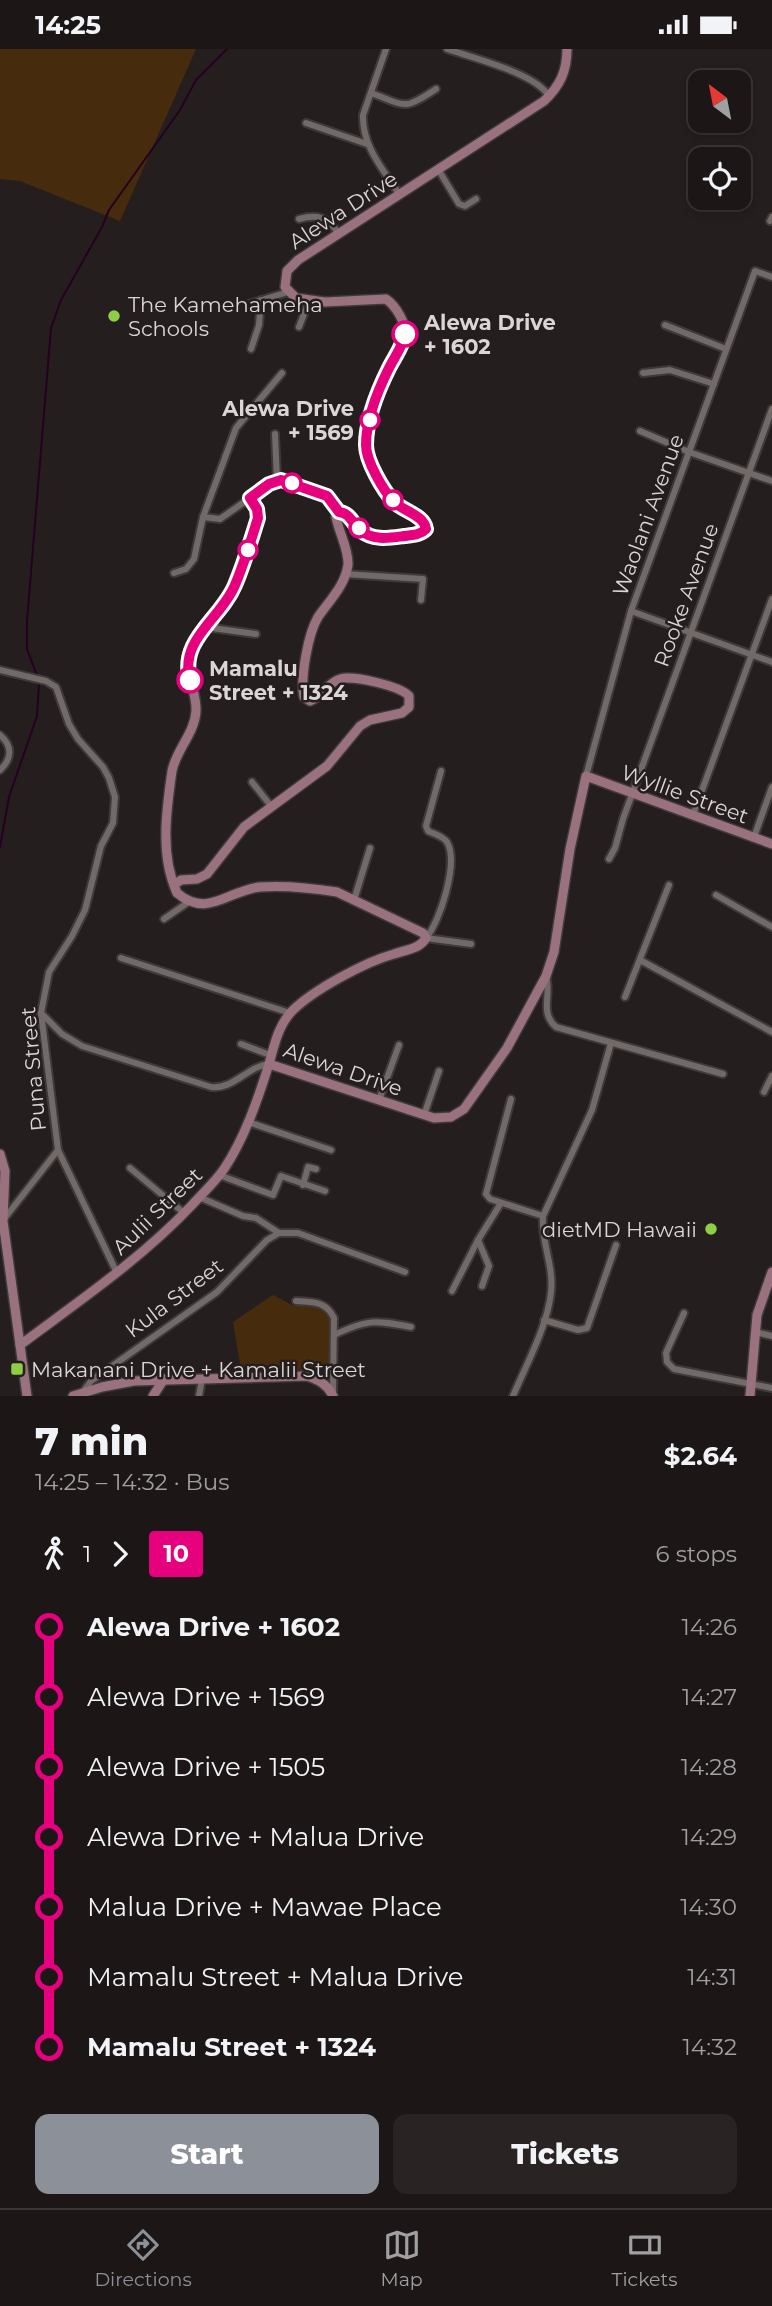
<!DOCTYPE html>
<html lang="en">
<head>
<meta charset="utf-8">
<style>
	:root { --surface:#1c1616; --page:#292323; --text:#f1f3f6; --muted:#a09fa1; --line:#3a3535; --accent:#8c9099 }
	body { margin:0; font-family:Montserrat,sans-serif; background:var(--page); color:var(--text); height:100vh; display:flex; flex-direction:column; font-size:26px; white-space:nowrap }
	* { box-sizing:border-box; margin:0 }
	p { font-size:23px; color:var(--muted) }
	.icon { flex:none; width:38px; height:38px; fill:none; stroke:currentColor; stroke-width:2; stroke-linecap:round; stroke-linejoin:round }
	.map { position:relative; height:1347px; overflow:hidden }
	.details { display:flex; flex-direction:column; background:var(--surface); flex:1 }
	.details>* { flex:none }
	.badge { padding:0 14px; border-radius:5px; font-size:24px; line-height:46px }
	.needle { width:46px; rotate:328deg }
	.controls { position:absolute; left:688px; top:21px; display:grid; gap:14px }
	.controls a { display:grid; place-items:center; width:63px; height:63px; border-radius:14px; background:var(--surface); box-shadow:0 4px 10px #0003,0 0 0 2px var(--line); font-size:35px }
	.map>.badge { position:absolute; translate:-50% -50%; box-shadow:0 0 0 4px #fff }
	.legs { display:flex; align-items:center; gap:10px; height:77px; padding:0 35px; font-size:23px }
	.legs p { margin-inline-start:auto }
	.head { display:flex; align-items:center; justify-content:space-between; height:119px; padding:0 35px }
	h1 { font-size:38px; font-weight:800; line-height:52px }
	.button { display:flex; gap:14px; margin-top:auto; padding:14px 35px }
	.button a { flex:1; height:80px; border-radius:14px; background:var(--accent); color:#fff; font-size:28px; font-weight:800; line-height:80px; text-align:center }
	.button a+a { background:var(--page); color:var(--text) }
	ul { padding:0 35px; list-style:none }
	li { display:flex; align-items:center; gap:24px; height:70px; font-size:26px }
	li i { display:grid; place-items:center; width:10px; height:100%; margin:0 9px; background:currentColor }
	li i::after { content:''; width:18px; height:18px; margin:-9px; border:5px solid; border-radius:50%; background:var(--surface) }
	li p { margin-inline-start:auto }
	li:first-child i { background:linear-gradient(#0000 50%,currentColor 0) }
	li:last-child i { background:linear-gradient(currentColor 50%,#0000 0) }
	.status { display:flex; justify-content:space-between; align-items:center; height:49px; padding:0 35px; background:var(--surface); direction:ltr }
	.status svg { height:19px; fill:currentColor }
	.menu { display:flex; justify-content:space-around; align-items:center; height:98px; border-top:2px solid var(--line); background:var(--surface); font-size:19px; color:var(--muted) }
	.menu a { display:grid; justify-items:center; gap:4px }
	.menu .current { color:var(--accent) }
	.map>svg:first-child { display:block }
	.green { fill:#472b0d }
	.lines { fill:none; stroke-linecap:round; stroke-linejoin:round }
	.stream { stroke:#250020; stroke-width:2 }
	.street-casing { stroke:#3f3939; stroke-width:10 }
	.secondary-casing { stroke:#3f3939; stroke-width:12 }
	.street { stroke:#726969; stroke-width:6 }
	.secondary { stroke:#9a717f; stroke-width:9 }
	.line-1-casing { stroke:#fff; stroke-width:16 }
	.line-1 { stroke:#e6007e; stroke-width:10 }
	.poi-dot { fill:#8dce44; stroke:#251e1e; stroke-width:2.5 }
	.stop-1-dot { fill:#fff; stroke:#e6007e; stroke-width:3.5 }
	.labels { text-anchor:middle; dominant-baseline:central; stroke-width:5; stroke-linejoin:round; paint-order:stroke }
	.street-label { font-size:21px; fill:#dbd6d6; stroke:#251e1e }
	.poi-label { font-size:21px; fill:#dbd6d6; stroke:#251e1e; text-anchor:start }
	.stop-label { font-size:21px; font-weight:bold; fill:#dbd6d6; stroke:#251e1e; text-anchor:start }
</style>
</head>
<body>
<div class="status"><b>14:25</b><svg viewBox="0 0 49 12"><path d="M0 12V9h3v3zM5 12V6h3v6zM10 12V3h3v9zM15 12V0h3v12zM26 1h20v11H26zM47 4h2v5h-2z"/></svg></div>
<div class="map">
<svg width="772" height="1347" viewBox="0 0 772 1347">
	<rect width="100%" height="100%" fill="#251e1e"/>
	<g class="green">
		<path d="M0,0H196L120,172L20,132L0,130Z"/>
		<path d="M273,1246L294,1257L322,1256L332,1266L331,1310L326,1317L317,1321H241L233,1273Z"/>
	</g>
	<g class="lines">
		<g class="stream">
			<path d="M38,629L27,600V572L51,279L61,251L102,178L109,161L180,61L196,31L227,0"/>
			<path d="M0,798L9,748L37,667L39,634"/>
		</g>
		<g class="street-casing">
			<g id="street">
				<path d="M386,0L363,66C362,97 383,120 399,145"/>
				<path d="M447,0C473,9 535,24 549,47"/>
				<path d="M371,44C407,57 403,62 436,40"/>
				<path d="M306,74L367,95"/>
				<path d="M438,120L459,155L465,157L476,150"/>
				<path d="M299,170C317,165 328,168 338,184"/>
				<path d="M770,172L772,168"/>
				<path d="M249,255L288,243"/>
				<path d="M665,276L726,300"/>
				<path d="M299,278L309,252"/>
				<path d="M251,300L259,276L261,251"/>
				<path d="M643,324L670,321L714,335"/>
				<path d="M640,382L689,403L772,432"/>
				<path d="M275,385L277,431"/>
				<path d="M203,468L220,470L250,449"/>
				<path d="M174,524L186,520L194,510L203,468L236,379L282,324"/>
				<path d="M345,525L423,530L421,551"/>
				<path d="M631,562L772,613"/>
				<path d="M205,578L256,585"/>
				<path d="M0,621L46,632L56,638L69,675L78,690L103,718L109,729L115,748L113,774L101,797L85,861L72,887L49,923L41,964L58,1101L117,1224"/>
				<path d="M0,686C13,697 12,710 0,721"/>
				<path d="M586,727L631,562L755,222L772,228"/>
				<path d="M252,733L271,757"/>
				<path d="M693,766L772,550"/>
				<path d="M754,788L772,738"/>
				<path d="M609,810L615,799L623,770L772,360"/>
				<path d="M716,846L772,878"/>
				<path d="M354,851L370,799"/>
				<path d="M164,870L190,852"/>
				<path d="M426,889C440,873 459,813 447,793C443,787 434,785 428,782L426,777L441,722"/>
				<path d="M426,889L471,895"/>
				<path d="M121,909L290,964"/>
				<path d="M640,911L772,983"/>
				<path d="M546,927C552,946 539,963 556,978L723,1025"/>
				<path d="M625,948L669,836"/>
				<path d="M41,964L62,985L82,997L211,1038C233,1041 248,1017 269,1015"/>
				<path d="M241,995L270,1006"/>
				<path d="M764,1043L772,1027"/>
				<path d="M511,1050L486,1145L490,1150L543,1167"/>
				<path d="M379,1051L399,996"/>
				<path d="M424,1066L439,1022"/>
				<path d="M248,1073L331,1101"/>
				<path d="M130,1119L184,1164"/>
				<path d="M219,1126L273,1146L281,1127L325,1142"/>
				<path d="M303,1136L308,1118L316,1120"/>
				<path d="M199,1148L243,1167L256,1169L279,1184"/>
				<path d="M4,1170L58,1101"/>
				<path d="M478,1191L489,1217L482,1237"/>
				<path d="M452,1242L478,1191L501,1154"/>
				<path d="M296,1252C313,1253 326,1252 334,1269L333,1344"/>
				<path d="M684,1264L666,1304L667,1313L674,1320L772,1339"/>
				<path d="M544,1271L578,1281L587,1279L616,1196"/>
				<path d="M755,1283L772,1287"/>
				<path d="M334,1286C368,1270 375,1271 411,1278"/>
				<path d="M83,1343L91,1332L217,1243L267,1191L279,1184H298L405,1223"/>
				<path d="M199,1347L202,1330"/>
				<path d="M513,1347C526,1316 548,1276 551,1243C554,1216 541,1194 543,1167L592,1061L611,994"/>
			</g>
		</g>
		<g class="secondary-casing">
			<g id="secondary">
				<path d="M339,463H344C370,487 366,492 404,487C413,486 420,486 426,480C424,467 404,462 395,453C381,441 365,410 366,392C367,369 378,341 388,321C393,310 403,299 405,287C407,275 396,257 386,250L325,253L296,249L285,238L287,222L298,211L544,52C560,37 567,22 567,0"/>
				<path d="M175,835L181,831L197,830L207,825L244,778L327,717L360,677L370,671L402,664L409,658V647C400,637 353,626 340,630C330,633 322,644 314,650L310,652L304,648C300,629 308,585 318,568C329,552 345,537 348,516C349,501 339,484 336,468L339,463"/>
				<path d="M269,1015L434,1069L451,1068L464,1060L507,999L546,927L554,903L570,800L586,727L772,795"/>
				<path d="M0,1105L5,1122L3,1172L27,1347"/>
				<path d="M20,1296C79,1252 141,1210 192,1156C203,1144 215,1133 224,1120C244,1090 257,1053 268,1018C274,999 277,977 293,961C315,940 365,913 394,905C405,901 420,900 426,889L423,884L337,843C312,839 285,836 260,838C228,841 208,870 177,844C160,807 166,763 172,722C176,701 195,684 196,662C197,640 182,621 191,598C200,577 221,561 233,541C245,519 251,492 258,469L257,460L250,449L269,435L281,431L323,444L330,450L339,463"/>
				<path d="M73,1347L102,1338L134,1332L307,1327C319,1331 327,1335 333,1347"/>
				<path d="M153,1347L164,1330"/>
				<path d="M750,1347L757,1266L772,1223"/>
			</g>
		</g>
		<use href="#street" class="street"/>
		<use href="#secondary" class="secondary"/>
	</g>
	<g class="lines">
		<g class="line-1-casing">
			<path id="line-1" d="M190,631C179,590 221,570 235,536C244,515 251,491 258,469L257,460L250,449L269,435L281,431L327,447L339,463C350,464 352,474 360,481C373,492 389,489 404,487C413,486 420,486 426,480C424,466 403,462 394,453C383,441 366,412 366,396C366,371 378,341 389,319C395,307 403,297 405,285"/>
		</g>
		<use href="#line-1" class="line-1"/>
	</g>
	<g class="poi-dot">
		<circle cx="114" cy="267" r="7"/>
		<circle cx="711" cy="1180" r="7"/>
		<rect x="10" y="1313" width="14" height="14" rx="3.5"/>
	</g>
	<g class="stop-1-dot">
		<circle cx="405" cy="285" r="12"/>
		<circle cx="370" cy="371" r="9"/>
		<circle cx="292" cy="434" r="9"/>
		<circle cx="393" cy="451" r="9"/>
		<circle cx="359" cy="479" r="9"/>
		<circle cx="248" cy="501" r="9"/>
		<circle cx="190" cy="631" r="12"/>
	</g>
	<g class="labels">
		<g class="street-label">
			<text transform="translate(343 161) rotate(-33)">Alewa Drive</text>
			<text transform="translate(648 466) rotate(-70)">Waolani Avenue</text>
			<text transform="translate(686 546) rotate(-70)">Rooke Avenue</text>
			<text transform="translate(685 745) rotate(20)">Wyllie Street</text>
			<text transform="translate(33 1020) rotate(-95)">Puna Street</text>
			<text transform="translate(343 1020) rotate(19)">Alewa Drive</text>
			<text transform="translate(157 1162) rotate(-44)">Aulii Street</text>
			<text transform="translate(174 1249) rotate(-37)">Kula Street</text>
		</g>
		<g class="poi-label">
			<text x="128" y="255">The Kamehameha<tspan x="128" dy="24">Schools</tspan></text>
			<text x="697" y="1180" text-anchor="end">dietMD Hawaii</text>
			<text x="31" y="1320">Makanani Drive + Kamalii Street</text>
		</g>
		<g class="stop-label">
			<text x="424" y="273">Alewa Drive<tspan x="424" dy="24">+ 1602</tspan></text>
			<text x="354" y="359" text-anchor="end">Alewa Drive<tspan x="354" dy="24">+ 1569</tspan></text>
			<text x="209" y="619">Mamalu<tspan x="209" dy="24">Street + 1324</tspan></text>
		</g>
	</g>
</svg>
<div class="controls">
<a><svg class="needle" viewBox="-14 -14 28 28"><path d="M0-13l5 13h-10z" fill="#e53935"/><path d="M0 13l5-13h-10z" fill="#a09fa1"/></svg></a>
<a><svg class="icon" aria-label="locate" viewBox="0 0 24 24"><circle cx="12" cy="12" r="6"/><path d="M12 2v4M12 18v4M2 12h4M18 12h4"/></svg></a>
</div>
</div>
<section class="details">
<div class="head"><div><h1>7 min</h1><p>14:25 – 14:32 · Bus</p></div><b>$2.64</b></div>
<div class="legs"><svg class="icon" aria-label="walk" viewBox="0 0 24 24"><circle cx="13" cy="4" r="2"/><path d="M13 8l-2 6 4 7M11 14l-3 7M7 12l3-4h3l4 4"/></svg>1<svg class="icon" aria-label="forward" viewBox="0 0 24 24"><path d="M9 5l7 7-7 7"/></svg><b class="badge" style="background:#e6007e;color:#fff">10</b><p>6 stops</p></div>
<ul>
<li><i style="color:#e6007e"></i><b>Alewa Drive + 1602</b><p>14:26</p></li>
<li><i style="color:#e6007e"></i><span>Alewa Drive + 1569</span><p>14:27</p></li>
<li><i style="color:#e6007e"></i><span>Alewa Drive + 1505</span><p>14:28</p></li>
<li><i style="color:#e6007e"></i><span>Alewa Drive + Malua Drive</span><p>14:29</p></li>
<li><i style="color:#e6007e"></i><span>Malua Drive + Mawae Place</span><p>14:30</p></li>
<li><i style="color:#e6007e"></i><span>Mamalu Street + Malua Drive</span><p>14:31</p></li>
<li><i style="color:#e6007e"></i><b>Mamalu Street + 1324</b><p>14:32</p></li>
</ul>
<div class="button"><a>Start</a><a>Tickets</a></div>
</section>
<nav class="menu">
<a class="current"><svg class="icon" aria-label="directions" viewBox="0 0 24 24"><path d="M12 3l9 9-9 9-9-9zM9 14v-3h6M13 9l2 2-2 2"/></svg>Directions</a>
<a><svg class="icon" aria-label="map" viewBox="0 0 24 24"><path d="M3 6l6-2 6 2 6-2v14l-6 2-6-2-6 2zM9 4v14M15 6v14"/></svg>Map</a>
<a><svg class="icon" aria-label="tickets" viewBox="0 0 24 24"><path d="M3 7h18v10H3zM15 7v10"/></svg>Tickets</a>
</nav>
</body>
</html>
